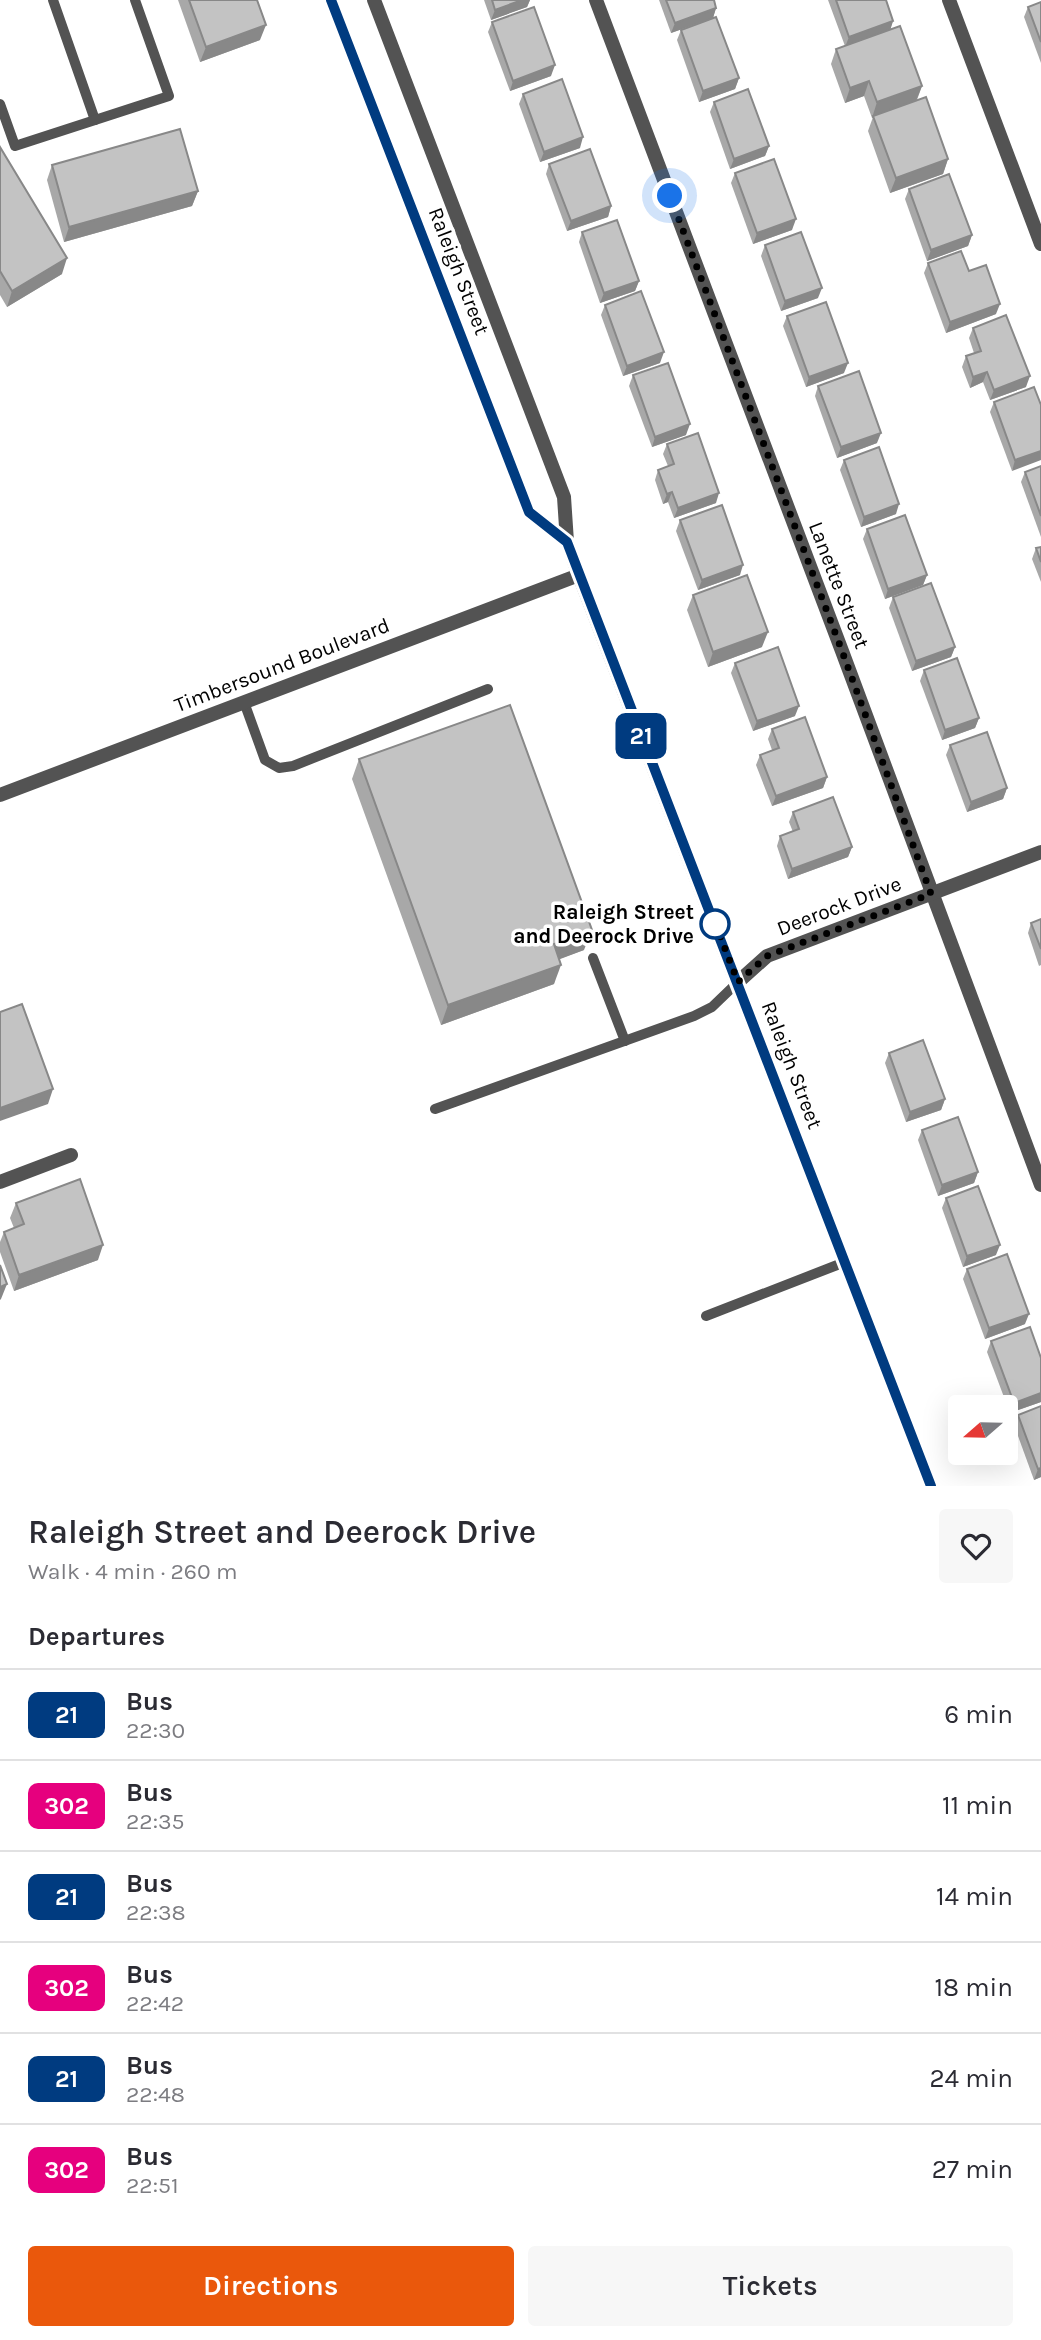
<!DOCTYPE html>
<html lang="en">
<head>
<meta charset="utf-8">
<style>
	:root { --surface:#fff; --page:#f7f7f7; --text:#2b2b33; --muted:#7c7c81; --line:#e1e1e2; --accent:#ea580c }
	body { margin:0; font-family:Karla,sans-serif; background:var(--page); color:var(--text); height:100vh; display:flex; flex-direction:column; font-size:26px; white-space:nowrap }
	* { box-sizing:border-box; margin:0 }
	p { font-size:23px; color:var(--muted) }
	.icon { flex:none; width:38px; height:38px; fill:none; stroke:currentColor; stroke-width:2; stroke-linecap:round; stroke-linejoin:round }
	.map { position:relative; height:1486px; overflow:hidden }
	.sheet { display:flex; flex-direction:column; background:var(--surface); flex:1 }
	.sheet>* { flex:none }
	.badge { padding:0 14px; border-radius:10px; font-size:24px; line-height:46px }
	.needle { width:46px; rotate:250deg }
	.buttons { position:absolute; left:948px; top:1395px; display:grid; gap:14px }
	.buttons a { display:grid; place-items:center; width:70px; height:70px; border-radius:7px; background:var(--surface); box-shadow:0 7px 28px #0002; font-size:35px }
	.you { position:absolute; width:35px; height:35px; margin:-18px; border:5px solid #fff; border-radius:50%; background:#1a73e8; box-shadow:0 0 0 10px #1a73e833 }
	.map>.badge { position:absolute; translate:-50% -50%; box-shadow:0 0 0 4px #fff }
	h2 { padding:0 28px; font-size:26px; line-height:63px }
	.round { display:grid; place-items:center; flex:none; width:74px; height:74px; border-radius:7px; background:var(--page) }
	.overview { display:flex; align-items:center; justify-content:space-between; height:119px; padding:0 28px }
	h1 { font-size:33px; font-weight:600; line-height:52px }
	.action { display:flex; gap:14px; margin-top:auto; padding:14px 28px }
	.action a { flex:1; height:80px; border-radius:7px; background:var(--accent); color:#fff; font-size:28px; font-weight:600; line-height:80px; text-align:center }
	.action a+a { background:var(--page); color:var(--text) }
	ul { padding:0; list-style:none }
	li { display:flex; align-items:center; gap:21px; height:91px; padding:0 28px; border-top:2px solid var(--line) }
	li div { flex:1 }
	li b { display:block; font-size:26px }
	li em { font-style:normal }
	li .badge { min-width:77px; font-weight:700; text-align:center }
	.map>svg:first-child { display:block }
	.lines { fill:none; stroke-linecap:round; stroke-linejoin:round }
	.service { stroke:#535353; stroke-width:10 }
	.minor { stroke:#535353; stroke-width:14 }
	.tertiary { stroke:#535353; stroke-width:14 }
	.wall { fill:#a8a8a8 }
	.shaded-wall { fill:#888 }
	.building { fill:#c3c3c3; stroke:#888; stroke-width:2 }
	.line-casing { stroke:#fff; stroke-width:16 }
	.line { stroke:#003b80; stroke-width:10 }
	.walk { stroke:#000; stroke-width:7; stroke-dasharray:0 12.6 }
	.stop-dot { fill:#fff; stroke:#003b80; stroke-width:3.5 }
	.labels { text-anchor:middle; dominant-baseline:central; stroke-width:7; stroke-linejoin:round; paint-order:stroke }
	.street-label { font-size:21px; fill:#000; stroke:#fff }
	.stop-label { font-size:21px; font-weight:bold; fill:#000; stroke:#fff; text-anchor:end }
</style>
</head>
<body>
<div class="map">
<svg width="1041" height="1486" viewBox="0 0 1041 1486">
	<rect width="100%" height="100%" fill="#fff"/>
	<g class="lines">
		<g class="service">
			<path d="M53,0L95,120"/>
			<path d="M0,104L15,146L169,96L135,0"/>
			<path d="M244,702L265,760L279,768L293,766L488,689"/>
			<path d="M593,958L625,1041"/>
			<path d="M435,1109L694,1016L712,1007L738,982"/>
			<path d="M706,1316L845,1262"/>
		</g>
		<g class="minor">
			<path d="M596,0L842,651L1041,1185"/>
			<path d="M949,0L1041,244"/>
			<path d="M0,795L579,575"/>
			<path d="M738,982L767,956L1041,852"/>
			<path d="M0,1182L71,1155"/>
		</g>
		<g class="tertiary">
			<path d="M331,0L529,512L567,542"/>
			<path d="M374,0L564,497L567,542L579,575L931,1486"/>
		</g>
	</g>
	<g class="wall">
		<path d="M178,0H257L260,40L200,62Z"/>
		<path d="M484,0H530L527,7L491,20Z"/>
		<path d="M659,0H714L716,8L713,18L671,33Z"/>
		<path d="M828,0H886L893,21L890,29L922,86L917,100L948,159L943,174L890,193L868,131L873,117L872,118L864,96L845,103L831,64L836,49L845,46Z"/>
		<path d="M1041,2V63L1024,17L1028,7Z"/>
		<path d="M492,22L551,76L510,91L488,32Z"/>
		<path d="M681,30L739,78L735,89L699,102L677,40Z"/>
		<path d="M523,94L580,148L540,162L519,104Z"/>
		<path d="M714,102L769,146L765,156L730,169L710,112Z"/>
		<path d="M0,147L62,274L7,307L0,295Z"/>
		<path d="M549,164L611,206L608,217L567,231L546,174Z"/>
		<path d="M52,165L198,191L192,206L64,242L47,180Z"/>
		<path d="M735,173L792,230L753,244L731,183Z"/>
		<path d="M909,189L972,235L968,246L927,261L905,199Z"/>
		<path d="M582,232L639,281L635,291L600,303L579,242Z"/>
		<path d="M765,245L818,298L781,311L761,256Z"/>
		<path d="M928,263L969,271L996,314L946,333L924,273Z"/>
		<path d="M605,305L660,363L623,376L601,315Z"/>
		<path d="M787,316L844,373L806,387L783,326Z"/>
		<path d="M973,328L1026,387L990,400L983,382L970,388L962,367L966,356L974,353L969,338Z"/>
		<path d="M633,375L686,435L652,447L629,386Z"/>
		<path d="M818,386L877,443L837,458L815,396Z"/>
		<path d="M994,402L1041,405L1012,471L990,412Z"/>
		<path d="M667,444L716,503L674,518L668,502L663,504L655,480L658,470L668,466L663,454Z"/>
		<path d="M844,460L896,514L861,527L840,470Z"/>
		<path d="M1041,466V537L1021,482L1025,472Z"/>
		<path d="M680,520L740,575L698,590L676,531Z"/>
		<path d="M867,529L927,575L923,585L885,599L863,539Z"/>
		<path d="M1041,547V582L1032,559L1036,548Z"/>
		<path d="M693,595L762,647L708,667L687,610Z"/>
		<path d="M893,597L955,647L951,657L912,671L889,608Z"/>
		<path d="M735,663L795,716L753,731L731,673Z"/>
		<path d="M924,670L979,718L975,728L942,740L920,681Z"/>
		<path d="M772,729L827,777L823,788L772,806L756,765L760,755L772,750L768,739Z"/>
		<path d="M950,745L1007,788L1003,799L967,812L946,755Z"/>
		<path d="M359,759L584,950L559,959L554,984L441,1025L352,779Z"/>
		<path d="M793,812L852,847L848,857L788,879L777,846L780,836L793,832L789,822Z"/>
		<path d="M1041,919V965L1039,966L1028,933L1031,923Z"/>
		<path d="M889,1053L945,1099L941,1110L906,1122L885,1063Z"/>
		<path d="M922,1130L978,1172L974,1183L938,1196L918,1140Z"/>
		<path d="M946,1198L996,1255L963,1267L942,1208Z"/>
		<path d="M16,1203L98,1260L14,1291L0,1252V1242L4,1232L14,1228L10,1218Z"/>
		<path d="M967,1269L1025,1324L985,1339L963,1279Z"/>
		<path d="M991,1341L1041,1358V1402L1010,1413L987,1352Z"/>
		<path d="M1018,1415L1041,1477L1034,1480L1014,1425Z"/>
	</g>
	<g class="shaded-wall">
		<path d="M522,0H530L527,7L491,20L495,10Z"/>
		<path d="M716,8L713,18L671,33L675,23Z"/>
		<path d="M893,21L890,31L845,47L849,37Z"/>
		<path d="M266,25L260,40L200,62L206,47Z"/>
		<path d="M555,65L551,76L510,91L513,81Z"/>
		<path d="M739,78L735,89L699,102L703,91Z"/>
		<path d="M869,81L864,96L845,103L850,88Z"/>
		<path d="M922,86L916,101L872,118L877,102Z"/>
		<path d="M583,137L580,148L540,162L544,152Z"/>
		<path d="M769,146L765,156L730,169L734,159Z"/>
		<path d="M948,159L943,174L890,193L896,178Z"/>
		<path d="M198,191L192,206L64,242L69,227Z"/>
		<path d="M611,206L608,217L567,231L571,221Z"/>
		<path d="M796,219L792,230L753,244L757,233Z"/>
		<path d="M972,235L968,246L927,261L931,250Z"/>
		<path d="M67,258L62,274L7,307L12,291Z"/>
		<path d="M639,281L635,291L600,303L604,293Z"/>
		<path d="M822,288L818,298L781,311L785,301Z"/>
		<path d="M1000,304L996,314L946,333L950,322Z"/>
		<path d="M664,352L660,363L623,376L627,366Z"/>
		<path d="M848,363L844,373L806,387L809,377Z"/>
		<path d="M987,372L983,382L970,388L973,377Z"/>
		<path d="M1030,376L1026,387L990,400L994,390Z"/>
		<path d="M690,424L686,435L652,447L655,437Z"/>
		<path d="M881,433L877,443L837,458L841,447Z"/>
		<path d="M1041,451V460L1012,471L1015,460Z"/>
		<path d="M672,492L668,502L663,504L667,494Z"/>
		<path d="M719,493L716,503L674,518L678,508Z"/>
		<path d="M899,504L896,514L861,527L864,517Z"/>
		<path d="M743,565L740,575L698,590L702,580Z"/>
		<path d="M927,575L923,585L885,599L888,589Z"/>
		<path d="M768,632L762,647L708,667L713,652Z"/>
		<path d="M955,647L951,657L912,671L916,661Z"/>
		<path d="M799,706L795,716L753,731L757,721Z"/>
		<path d="M979,718L975,728L942,740L945,730Z"/>
		<path d="M827,777L823,788L772,806L776,796Z"/>
		<path d="M1007,788L1003,799L967,812L971,802Z"/>
		<path d="M852,847L848,857L788,879L792,869Z"/>
		<path d="M592,930L584,950L547,964L554,944Z"/>
		<path d="M561,965L554,984L441,1025L448,1005Z"/>
		<path d="M53,1089L48,1104L0,1121V1108Z"/>
		<path d="M945,1099L941,1110L906,1122L910,1112Z"/>
		<path d="M978,1172L974,1183L938,1196L942,1185Z"/>
		<path d="M103,1245L98,1260L14,1291L19,1275Z"/>
		<path d="M1000,1245L996,1255L963,1267L967,1256Z"/>
		<path d="M7,1284L1,1299L0,1300V1287Z"/>
		<path d="M1029,1314L1025,1324L985,1339L989,1328Z"/>
		<path d="M1041,1393V1402L1010,1413L1014,1403Z"/>
		<path d="M1041,1468V1477L1034,1480L1038,1469Z"/>
	</g>
	<g class="building">
		<path d="M189,0H257L266,25L206,47Z"/>
		<path d="M492,0H522L495,10Z"/>
		<path d="M666,0H714L716,8L675,23Z"/>
		<path d="M836,0H886L893,21L849,37Z"/>
		<path d="M1041,2V42L1028,7Z"/>
		<path d="M534,7L555,65L513,81L492,22Z"/>
		<path d="M716,17L739,78L703,91L681,30Z"/>
		<path d="M900,26L922,86L877,102L869,81L850,88L836,49Z"/>
		<path d="M562,79L583,137L544,152L523,94Z"/>
		<path d="M748,89L769,146L734,159L714,102Z"/>
		<path d="M926,97L948,159L896,178L873,116Z"/>
		<path d="M180,129L198,191L69,227L52,165Z"/>
		<path d="M0,147L67,258L12,291L0,271Z"/>
		<path d="M590,149L611,206L571,221L549,164Z"/>
		<path d="M774,159L796,219L757,233L735,173Z"/>
		<path d="M949,174L972,235L931,250L909,189Z"/>
		<path d="M617,220L639,281L604,293L582,232Z"/>
		<path d="M801,232L822,288L785,301L765,245Z"/>
		<path d="M961,251L969,271L986,265L1000,304L950,322L928,263Z"/>
		<path d="M641,291L664,352L627,366L605,305Z"/>
		<path d="M826,302L848,363L809,377L787,316Z"/>
		<path d="M1006,315L1030,376L994,390L987,372L973,377L966,356L981,351L973,328Z"/>
		<path d="M668,363L690,424L655,437L633,375Z"/>
		<path d="M859,371L881,433L841,447L818,386Z"/>
		<path d="M1034,387L1041,405V451L1015,460L994,402Z"/>
		<path d="M698,433L719,493L678,508L672,492L667,494L658,470L674,464L667,444Z"/>
		<path d="M879,447L899,504L864,517L844,460Z"/>
		<path d="M1041,466V516L1025,472Z"/>
		<path d="M722,505L743,565L702,580L680,520Z"/>
		<path d="M905,515L927,575L888,589L867,529Z"/>
		<path d="M1041,547V562L1036,548Z"/>
		<path d="M747,575L768,632L713,652L693,595Z"/>
		<path d="M931,583L955,647L916,661L893,597Z"/>
		<path d="M778,647L799,706L757,721L735,663Z"/>
		<path d="M957,658L979,718L945,730L924,670Z"/>
		<path d="M510,705L592,930L554,944L561,965L448,1005L359,759Z"/>
		<path d="M805,717L827,777L776,796L760,755L779,748L772,729Z"/>
		<path d="M987,732L1007,788L971,802L950,745Z"/>
		<path d="M833,797L852,847L792,869L780,836L799,829L793,812Z"/>
		<path d="M1041,919V949L1031,923Z"/>
		<path d="M22,1004L53,1089L0,1108V1012Z"/>
		<path d="M923,1040L945,1099L910,1112L889,1053Z"/>
		<path d="M958,1117L978,1172L942,1185L922,1130Z"/>
		<path d="M80,1179L103,1245L19,1275L4,1232L24,1224L16,1203Z"/>
		<path d="M978,1186L1000,1245L967,1256L946,1198Z"/>
		<path d="M1007,1254L1029,1314L989,1328L967,1269Z"/>
		<path d="M0,1265L7,1284L0,1287Z"/>
		<path d="M1030,1327L1041,1358V1393L1014,1403L991,1341Z"/>
		<path d="M1041,1406V1468L1038,1469L1018,1415Z"/>
	</g>
	<g class="lines">
		<g class="line-casing">
			<path id="line" d="M331,0L529,512L567,542L931,1486"/>
		</g>
		<use href="#line" class="line"/>
		<path class="walk" d="M670,196L842,651L931,894L767,956L738,982L713,918L715,924"/>
	</g>
	<circle class="stop-dot" cx="715" cy="924" r="14"/>
	<g class="labels">
		<g class="street-label">
			<text transform="translate(459 271) rotate(69)">Raleigh Street</text>
			<text transform="translate(839 585) rotate(69)">Lanette Street</text>
			<text transform="translate(282 665) rotate(-21)">Timbersound Boulevard</text>
			<text transform="translate(839 906) rotate(-21)">Deerock Drive</text>
			<text transform="translate(792 1065) rotate(69)">Raleigh Street</text>
		</g>
		<g class="stop-label">
			<text x="694" y="912">Raleigh Street<tspan x="694" dy="24">and Deerock Drive</tspan></text>
		</g>
	</g>
</svg>
<div class="buttons">
<a><svg class="needle" viewBox="-14 -14 28 28"><path d="M0-13l5 13h-10z" fill="#e53935"/><path d="M0 13l5-13h-10z" fill="#7c7c81"/></svg></a>
</div>
<div class="you" style="left:670px;top:196px"></div>
<b class="badge" style="left:641px;top:736px;background:#003b80;color:#fff">21</b>
</div>
<section class="sheet">
<div class="overview"><div><h1>Raleigh Street and Deerock Drive</h1><p>Walk · 4 min · 260 m</p></div><a class="round"><svg class="icon" aria-label="heart" viewBox="0 0 24 24"><path d="M12 20l-8-8c-3-5 5-10 8-4 3-6 11-1 8 4z"/></svg></a></div>
<h2>Departures</h2>
<ul>
<li><span class="badge" style="background:#003b80;color:#fff">21</span><div><b>Bus</b><p>22:30</p></div><em>6 min</em></li>
<li><span class="badge" style="background:#e6007e;color:#fff">302</span><div><b>Bus</b><p>22:35</p></div><em>11 min</em></li>
<li><span class="badge" style="background:#003b80;color:#fff">21</span><div><b>Bus</b><p>22:38</p></div><em>14 min</em></li>
<li><span class="badge" style="background:#e6007e;color:#fff">302</span><div><b>Bus</b><p>22:42</p></div><em>18 min</em></li>
<li><span class="badge" style="background:#003b80;color:#fff">21</span><div><b>Bus</b><p>22:48</p></div><em>24 min</em></li>
<li><span class="badge" style="background:#e6007e;color:#fff">302</span><div><b>Bus</b><p>22:51</p></div><em>27 min</em></li>
</ul>
<div class="action"><a>Directions</a><a>Tickets</a></div>
</section>
</body>
</html>
